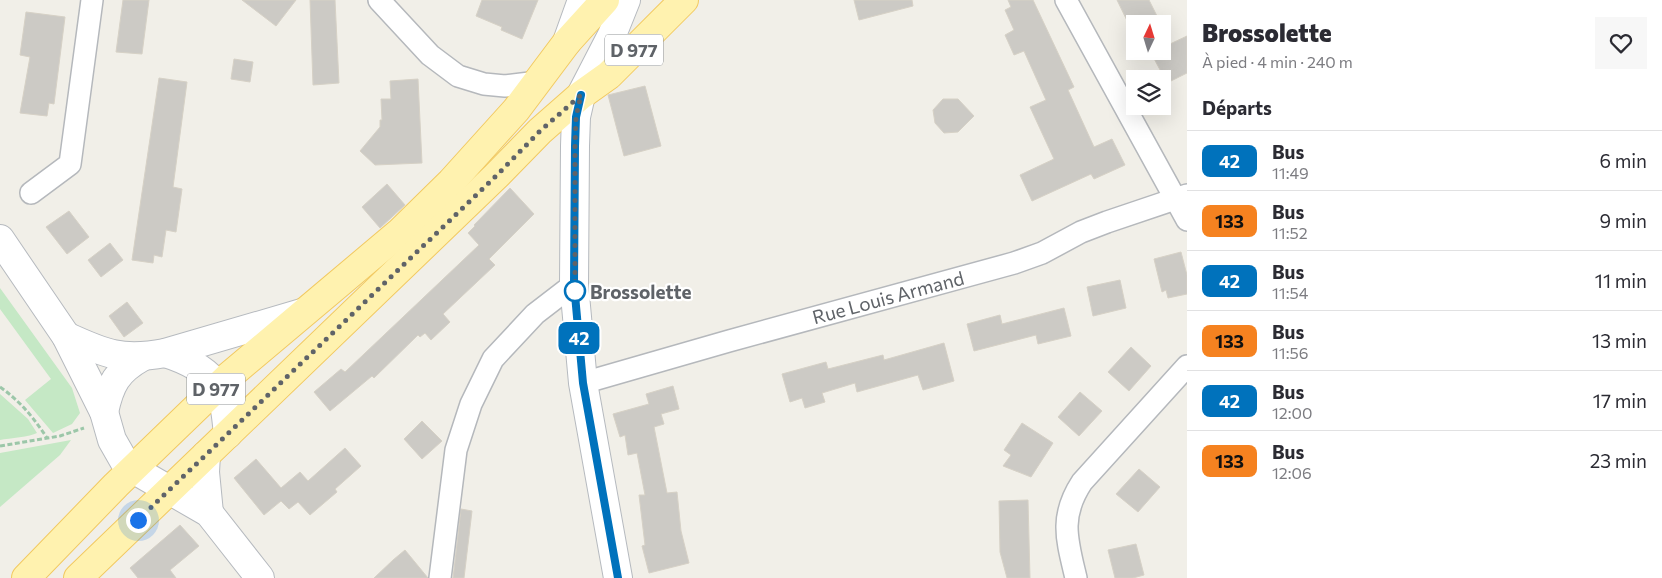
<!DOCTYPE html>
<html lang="fr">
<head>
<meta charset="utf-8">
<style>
	:root { --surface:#fff; --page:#f7f7f7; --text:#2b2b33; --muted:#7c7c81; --line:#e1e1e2 }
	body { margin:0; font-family:Commissioner,sans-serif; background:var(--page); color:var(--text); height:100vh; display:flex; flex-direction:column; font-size:19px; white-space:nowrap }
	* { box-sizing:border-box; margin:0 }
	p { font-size:16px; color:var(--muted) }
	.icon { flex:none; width:28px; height:28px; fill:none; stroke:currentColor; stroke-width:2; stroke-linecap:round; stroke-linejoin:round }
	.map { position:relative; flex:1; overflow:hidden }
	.details { display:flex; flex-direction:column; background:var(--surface); width:475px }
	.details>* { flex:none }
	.badge { padding:0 10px; border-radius:8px; font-size:18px; line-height:32px }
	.needle { width:32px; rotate:4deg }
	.fabs { position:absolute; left:1126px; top:15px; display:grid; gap:10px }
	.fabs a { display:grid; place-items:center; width:45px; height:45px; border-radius:0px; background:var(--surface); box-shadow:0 5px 20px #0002; font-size:25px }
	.you { position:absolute; width:25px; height:25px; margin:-12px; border:4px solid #fff; border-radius:50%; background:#1a73e8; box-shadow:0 0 0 8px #1a73e833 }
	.map>.badge { position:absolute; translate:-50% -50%; box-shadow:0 0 0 2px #fff }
	h2 { padding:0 15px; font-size:19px; line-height:45px }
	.round { display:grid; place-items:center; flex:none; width:52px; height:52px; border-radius:0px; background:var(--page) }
	.headline { display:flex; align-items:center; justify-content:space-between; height:85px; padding:0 15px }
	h1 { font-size:24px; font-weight:800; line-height:38px }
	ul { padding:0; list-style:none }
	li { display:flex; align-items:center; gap:15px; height:60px; padding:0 15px; border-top:1px solid var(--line) }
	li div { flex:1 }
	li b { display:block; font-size:19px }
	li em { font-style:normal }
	li .badge { min-width:55px; font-weight:700; text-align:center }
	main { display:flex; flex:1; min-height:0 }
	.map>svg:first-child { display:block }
	.green { fill:#c5e8c5 }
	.building { fill:#cccac5; stroke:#d6d1c6 }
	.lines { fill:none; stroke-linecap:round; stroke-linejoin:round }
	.street-casing { stroke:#b5b8bc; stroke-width:24 }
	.secondary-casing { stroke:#b6babf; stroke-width:30 }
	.primary-casing { stroke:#f2c960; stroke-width:30 }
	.path { stroke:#9cc7a9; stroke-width:3; stroke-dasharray:5 2.5; stroke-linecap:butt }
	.street { stroke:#fff; stroke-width:21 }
	.secondary { stroke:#fff; stroke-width:28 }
	.primary { stroke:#fff2af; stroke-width:28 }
	.line-casing { stroke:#fff; stroke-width:11 }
	.line { stroke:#0072bc; stroke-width:8 }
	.walk { stroke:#5f6368; stroke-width:5; stroke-dasharray:0 9 }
	.stop-dot { fill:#fff; stroke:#0072bc; stroke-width:2.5 }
	.labels { text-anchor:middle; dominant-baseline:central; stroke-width:4.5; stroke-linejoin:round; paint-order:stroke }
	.shield { fill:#fff; stroke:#8f9295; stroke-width:1 }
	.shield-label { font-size:18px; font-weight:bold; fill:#5f6368 }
	.stop-label { font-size:19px; font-weight:bold; fill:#5f6368; stroke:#fff; text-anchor:start }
	.street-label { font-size:19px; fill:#5f6368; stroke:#fff }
</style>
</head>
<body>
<main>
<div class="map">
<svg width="1187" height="578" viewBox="0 0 1187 578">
	<rect width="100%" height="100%" fill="#f1efe8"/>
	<g class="green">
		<path d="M0,288L72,388L80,413L72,424L53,433L25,400L51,379L0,309Z"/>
		<path d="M0,394L28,419L37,433C30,437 10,438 0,440Z"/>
		<path d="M71,440L60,455L0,507V453Z"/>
	</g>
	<g class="building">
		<path d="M123,0H149L142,54L116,52Z"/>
		<path d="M242,0H296L276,26Z"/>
		<path d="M310,0H335L339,83L313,85Z"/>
		<path d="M482,0H538L522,39L501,30L502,27L476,16Z"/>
		<path d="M854,0H912L913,6L859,20Z"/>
		<path d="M1008,0H1033L1074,87L1068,90L1094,147L1112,139L1125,165L1094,179L1091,174L1032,201L1020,175L1054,159L1030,107L1046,100L1024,51L1014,55L1005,35L1014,30L1005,10L1011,7Z"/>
		<path d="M1117,0H1149L1161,24H1135V32L1133,33Z"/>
		<path d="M26,12L65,17L54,104L49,103L47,116L20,113L30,57L20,55Z"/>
		<path d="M1162,28L1170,44L1187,36V73L1167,83L1150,51H1162Z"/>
		<path d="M234,59L253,62L250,82L231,79Z"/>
		<path d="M159,78L187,82L173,187L182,189L176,232L166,230L162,257L154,255L153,263L132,260Z"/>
		<path d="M418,79L422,163L375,165L360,151L380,127V120H382L381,99H391L390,81Z"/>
		<path d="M645,86L661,146L624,156L608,95Z"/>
		<path d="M943,99H958L974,116L958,132L944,133L935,123L933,110Z"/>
		<path d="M387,184L405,205L380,228L362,207Z"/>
		<path d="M510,188L534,214L489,259L495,265L443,314L450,322L431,340L425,333L420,337L418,335L374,378L372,376L330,411L314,392L341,369L345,372L479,245L468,233L475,226L474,225Z"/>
		<path d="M69,211L89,237L67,254L46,227Z"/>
		<path d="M110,243L123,260L101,277L88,260Z"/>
		<path d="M1181,252L1187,275V294L1168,298L1166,290L1162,292L1154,259Z"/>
		<path d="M1120,280L1126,308L1093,316L1087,287Z"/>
		<path d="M127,302L143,323L124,337L109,316Z"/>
		<path d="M1064,308L1071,336L1038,344L1036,335L974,351L967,324L1000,315L1002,324Z"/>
		<path d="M944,343L954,381L923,390L918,375L857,392L855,383L822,393L825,402L805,408L802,398L790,402L782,374L826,362L828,369L883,355L884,360Z"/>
		<path d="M1131,347L1151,366L1129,391L1108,372Z"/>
		<path d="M673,386L679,409L661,414L664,424L654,427L667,493L677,492L681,531L689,563L649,573L642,546L645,545L639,495H645L637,453L628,455L625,435L620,437L613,414L649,404L646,394Z"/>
		<path d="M1080,392L1102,411L1079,436L1058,417Z"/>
		<path d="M422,421L442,441L422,459L404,439Z"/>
		<path d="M1022,423L1053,443L1031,477L1003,466L1011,455L1004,450Z"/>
		<path d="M345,448L361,466L335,489L337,492L310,515L298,502L289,509L281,501L264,515L234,478L256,459L281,488L300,472L308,481Z"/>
		<path d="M1139,469L1160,487L1138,512L1116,494Z"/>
		<path d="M1028,500L1030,578H1007L1000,552L999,501Z"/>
		<path d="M461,509L472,511L464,578H453Z"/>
		<path d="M180,525L199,546L170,570L176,578H138L130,568Z"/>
		<path d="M1136,544L1144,575L1133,578H1115L1108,550Z"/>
		<path d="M405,550L428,578H374L393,560Z"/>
	</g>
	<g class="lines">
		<g class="street-casing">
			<g id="street">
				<path d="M379,0L430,55L458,76L484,84L505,86L538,82"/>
				<path d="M1066,0L1187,220"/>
				<path d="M31,193L70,164L92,0"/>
				<path d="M583,383L729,341L1014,263L1042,253L1081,232L1107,222L1187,195"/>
				<path d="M440,578L456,450L471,404L493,359L535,314L574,284"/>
				<path d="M1076,578C1067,540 1059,517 1082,482L1187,366"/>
			</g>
		</g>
		<g class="secondary-casing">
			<g id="secondary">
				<path d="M567,42L582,0"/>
				<path d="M0,239L66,336L104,412L112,440L124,461L133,469L209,513L260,578"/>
				<path d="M66,336C105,354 122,361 165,353L302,313"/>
				<path d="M165,353C184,359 207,369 218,387C226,401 226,419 228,434"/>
				<path d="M104,412C110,384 117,371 142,357"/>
				<path d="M206,455L205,472L209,513"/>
				<path d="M618,578L583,383L574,284L575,146L576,117L581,95L612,35L626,0"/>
			</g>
		</g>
		<g class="primary-casing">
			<g id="primary">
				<path d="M26,578L116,485L229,376L400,232L451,182L516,110L567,42L605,0"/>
				<path d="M78,578L496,176L540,131L581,95L609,75L684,0"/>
			</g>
		</g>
		<g class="path">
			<path d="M0,387C20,401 34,418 47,438"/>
			<path d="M0,446L60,436L84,428"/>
		</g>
		<use href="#street" class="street"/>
		<use href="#secondary" class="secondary"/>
		<use href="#primary" class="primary"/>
	</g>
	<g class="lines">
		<g class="line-casing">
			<path id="line" d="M581,95L576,117L575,146L574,284L583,383L618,578"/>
		</g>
		<use href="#line" class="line"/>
		<path class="walk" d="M138,520L496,176L540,131L581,95L576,117L575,146V291"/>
	</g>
	<circle class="stop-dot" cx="575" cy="291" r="10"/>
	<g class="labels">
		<g class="shield">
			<rect x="605" y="34.5" width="58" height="31" rx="4"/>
			<rect x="187" y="373.5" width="58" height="31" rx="4"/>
		</g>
		<g class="shield-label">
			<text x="634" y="50">D 977</text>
			<text x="216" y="389">D 977</text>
		</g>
		<g class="stop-label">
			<text x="590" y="291">Brossolette</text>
		</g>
		<g class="street-label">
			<text transform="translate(888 297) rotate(-15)">Rue Louis Armand</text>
		</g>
	</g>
</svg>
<div class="fabs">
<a><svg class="needle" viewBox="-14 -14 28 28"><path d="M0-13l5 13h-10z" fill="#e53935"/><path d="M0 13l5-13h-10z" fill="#7c7c81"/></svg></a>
<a><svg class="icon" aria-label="layers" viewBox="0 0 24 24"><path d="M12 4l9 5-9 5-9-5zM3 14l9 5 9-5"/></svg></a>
</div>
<div class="you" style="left:138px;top:520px"></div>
<b class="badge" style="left:579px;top:338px;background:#0072bc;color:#fff">42</b>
</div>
<section class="details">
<div class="headline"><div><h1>Brossolette</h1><p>À pied · 4 min · 240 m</p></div><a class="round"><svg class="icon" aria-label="heart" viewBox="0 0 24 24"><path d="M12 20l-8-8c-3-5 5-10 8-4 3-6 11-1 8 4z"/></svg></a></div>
<h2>Départs</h2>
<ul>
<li><span class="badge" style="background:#0072bc;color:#fff">42</span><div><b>Bus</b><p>11:49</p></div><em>6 min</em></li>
<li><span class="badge" style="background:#f58220;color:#111">133</span><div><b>Bus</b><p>11:52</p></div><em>9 min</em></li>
<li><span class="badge" style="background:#0072bc;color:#fff">42</span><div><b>Bus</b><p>11:54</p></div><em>11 min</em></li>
<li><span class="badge" style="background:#f58220;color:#111">133</span><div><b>Bus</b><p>11:56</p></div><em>13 min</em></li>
<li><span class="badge" style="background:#0072bc;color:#fff">42</span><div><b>Bus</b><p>12:00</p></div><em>17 min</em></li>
<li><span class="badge" style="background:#f58220;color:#111">133</span><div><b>Bus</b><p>12:06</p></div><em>23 min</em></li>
</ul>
</section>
</main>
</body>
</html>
